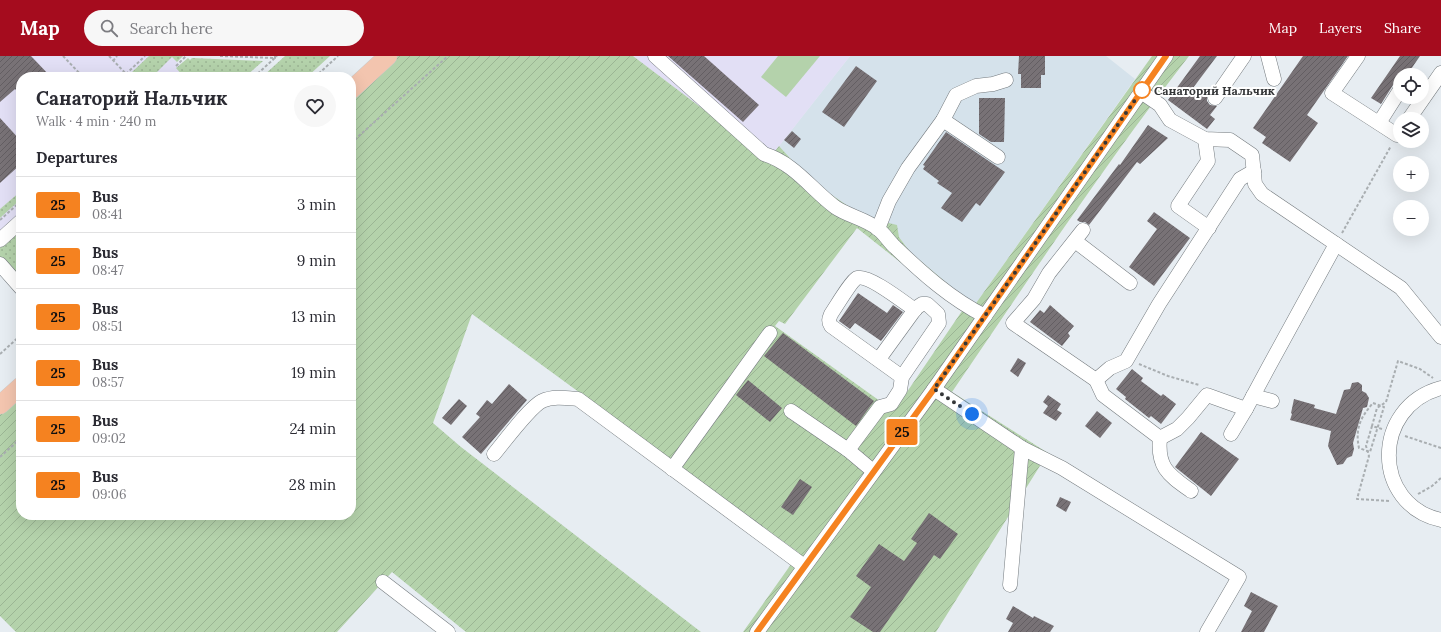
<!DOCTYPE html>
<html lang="en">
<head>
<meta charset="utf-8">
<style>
	:root { --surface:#fff; --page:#f7f7f7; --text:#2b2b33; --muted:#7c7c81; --line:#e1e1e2; --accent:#a50c1e }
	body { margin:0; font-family:Lora,serif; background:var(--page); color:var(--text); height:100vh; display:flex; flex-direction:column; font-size:15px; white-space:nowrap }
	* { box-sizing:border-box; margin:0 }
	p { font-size:13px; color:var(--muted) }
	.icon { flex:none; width:22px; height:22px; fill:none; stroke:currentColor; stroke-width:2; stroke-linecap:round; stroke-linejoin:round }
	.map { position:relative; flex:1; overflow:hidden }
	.drawer { position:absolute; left:16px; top:16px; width:340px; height:448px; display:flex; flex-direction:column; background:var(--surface); border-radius:16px; box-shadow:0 4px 16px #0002 }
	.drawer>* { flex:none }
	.badge { padding:0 8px; border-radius:3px; font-size:14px; line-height:26px }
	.tools { position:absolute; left:1393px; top:12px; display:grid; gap:8px }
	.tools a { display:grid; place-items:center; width:36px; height:36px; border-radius:50%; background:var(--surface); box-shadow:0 4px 16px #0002; font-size:20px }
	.you { position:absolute; width:20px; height:20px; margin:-10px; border:3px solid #fff; border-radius:50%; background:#1a73e8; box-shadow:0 0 0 6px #1a73e833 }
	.map>.badge { position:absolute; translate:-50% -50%; box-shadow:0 0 0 2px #fff }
	h2 { padding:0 20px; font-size:15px; line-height:36px }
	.round { display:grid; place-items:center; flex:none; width:42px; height:42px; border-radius:21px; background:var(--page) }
	.summary { display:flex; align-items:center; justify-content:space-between; height:68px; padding:0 20px }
	h1 { font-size:19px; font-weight:700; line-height:30px }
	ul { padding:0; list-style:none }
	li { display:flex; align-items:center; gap:12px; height:56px; padding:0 20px; border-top:1px solid var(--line) }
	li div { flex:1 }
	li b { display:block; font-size:15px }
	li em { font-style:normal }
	li .badge { min-width:44px; font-weight:700; text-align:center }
	header { display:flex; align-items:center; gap:24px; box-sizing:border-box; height:56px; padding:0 20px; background:var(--accent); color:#fff }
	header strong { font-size:19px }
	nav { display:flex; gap:22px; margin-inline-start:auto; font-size:14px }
	.search { width:280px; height:36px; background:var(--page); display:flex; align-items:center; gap:10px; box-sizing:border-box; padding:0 14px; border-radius:22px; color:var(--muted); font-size:15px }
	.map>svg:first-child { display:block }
	.built { fill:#d5e2eb }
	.education { fill:#e2dff5 }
	.grass { fill:url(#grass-dots) }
	.garden { fill:url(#garden-furrows); fill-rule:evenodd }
	.pitch { fill:#b4d2ab }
	.building { fill:url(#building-hatch) }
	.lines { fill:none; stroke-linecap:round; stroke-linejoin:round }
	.minor-casing { stroke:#757b7f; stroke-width:15 }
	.major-casing { stroke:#cacbcb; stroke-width:19 }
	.path { stroke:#a9aeb1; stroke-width:2; stroke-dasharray:3 2; stroke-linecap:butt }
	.minor { stroke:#fff; stroke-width:14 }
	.major { stroke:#f3c5af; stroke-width:18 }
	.line-casing { stroke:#fff; stroke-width:9 }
	.line { stroke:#f58220; stroke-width:6 }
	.walk { stroke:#343638; stroke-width:4; stroke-dasharray:0 7.2 }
	.stop-dot { fill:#fff; stroke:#f58220; stroke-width:2 }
	.labels { text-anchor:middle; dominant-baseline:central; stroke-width:4; stroke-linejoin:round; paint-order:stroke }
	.stop-label { font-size:12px; font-weight:bold; fill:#343638; stroke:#fff; text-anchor:start }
</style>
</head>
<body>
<header>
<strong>Map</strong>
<div class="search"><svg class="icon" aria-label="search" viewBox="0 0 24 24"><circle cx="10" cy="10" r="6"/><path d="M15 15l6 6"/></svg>Search here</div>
<nav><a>Map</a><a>Layers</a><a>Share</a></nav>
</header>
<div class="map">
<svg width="1441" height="576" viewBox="0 0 1441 576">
	<defs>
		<pattern id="grass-dots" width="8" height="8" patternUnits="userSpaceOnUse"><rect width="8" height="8" fill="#b4d2ab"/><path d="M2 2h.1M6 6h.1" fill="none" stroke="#9bb594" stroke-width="1.8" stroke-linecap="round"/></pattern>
		<pattern id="garden-furrows" width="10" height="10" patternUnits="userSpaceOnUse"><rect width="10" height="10" fill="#b4d2ab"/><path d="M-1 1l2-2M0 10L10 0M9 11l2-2" fill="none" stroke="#9bb594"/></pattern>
		<pattern id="building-hatch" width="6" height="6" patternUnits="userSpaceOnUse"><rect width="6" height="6" fill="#787276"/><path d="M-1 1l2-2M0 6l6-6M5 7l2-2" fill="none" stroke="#635e62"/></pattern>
	</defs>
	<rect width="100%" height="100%" fill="#e7edf2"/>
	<path class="built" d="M850,0H1106L1135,23L974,250L910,196L899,181L864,161L810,124L779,90Z"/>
	<g class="education">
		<path d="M0,0H173L172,1L180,9L177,13L184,21H21V172L0,192Z"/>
		<path d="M633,0H850L769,103Z"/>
	</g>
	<g class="grass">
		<path d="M149,0H183L177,6L172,1L152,21H136L131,17Z"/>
		<path d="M285,0H330L307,21H262Z"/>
		<path d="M188,2L190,4L192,2L263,5L245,21H184L176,12Z"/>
		<path d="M21,135V143L0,162V153Z"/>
		<path d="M21,172V221L0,205V192Z"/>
	</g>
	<path class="garden" d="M388,0H633L769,103L779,90L810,124L864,161L897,169L899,181L910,196L974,250L1152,0H1189C1105,108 1029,223 952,336L1048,397L936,576H743L799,497L472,258L433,367L461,391L701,576H466L392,516L337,576H16L0,560V349L21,330V459H351V34ZM857,172L962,255L894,355L775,270L779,265L785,268Z"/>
	<path class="pitch" d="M778,0H820L786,41L761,21Z"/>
	<g class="building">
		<path d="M0,0H31L51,21H21V39L15,33L0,46Z"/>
		<path d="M668,0H704L759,49L743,66Z"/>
		<path d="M1019,0H1045V19H1041V32H1021V18H1018Z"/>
		<path d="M1200,0H1217L1193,32L1207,41V45L1210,49L1217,50L1210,59L1215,63L1207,73L1168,44Z"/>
		<path d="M1303,0H1348L1307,59L1318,67L1290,106L1262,87L1266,81L1253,72Z"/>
		<path d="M1400,0H1420L1407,19H1400V26L1393,29L1381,48L1371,42Z"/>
		<path d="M856,10L877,25L844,71L822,56Z"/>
		<path d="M979,42H1005L1004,86H991L979,78Z"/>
		<path d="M0,62L21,85V108L0,127Z"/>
		<path d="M1148,69L1168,82L1140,108L1137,106L1089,169L1085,166H1080L1077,164L1119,108L1120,109Z"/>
		<path d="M792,75L801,83L794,92L784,84Z"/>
		<path d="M946,76L1005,116L980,150L976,147L962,166L941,152L952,137L937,127L939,125L923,113L925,110L923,109Z"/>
		<path d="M1154,156L1190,182L1154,230L1129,211L1157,173L1147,165Z"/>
		<path d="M858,237L887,257L893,249L903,256L881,285L855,267L850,273L839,265Z"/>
		<path d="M1050,249L1074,270L1068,277L1070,280L1062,290L1030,266L1040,254L1044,257Z"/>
		<path d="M783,277L874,345L856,370L764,300Z"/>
		<path d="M1018,302L1026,307L1018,321L1010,315Z"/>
		<path d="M1132,313L1143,322L1141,325L1161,340L1163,338L1176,348L1161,368L1151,360L1149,362L1125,343L1126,341L1116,333Z"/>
		<path d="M748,324L782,352L770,366L736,339Z"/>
		<path d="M1358,326L1362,329V335L1366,337L1369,342L1367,351L1363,352L1353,387L1354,393L1352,400L1347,402L1343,408L1337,409L1328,390L1331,375L1290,364L1292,358L1291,357L1294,343L1315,349L1314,352L1336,358L1344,334L1350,333L1352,327Z"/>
		<path d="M509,328L527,344L481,398L462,381L480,361L476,358L487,344L492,348Z"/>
		<path d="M1048,339L1061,348L1057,354L1062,357L1056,365L1043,357L1048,350L1043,346Z"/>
		<path d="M459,343L467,350L451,369L442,362Z"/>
		<path d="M1097,355L1112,367L1100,382L1085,370Z"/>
		<path d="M1201,376L1239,403L1211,440L1175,411Z"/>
		<path d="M800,423L812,431L793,459L781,451Z"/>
		<path d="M1060,441L1071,446L1066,456L1056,450Z"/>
		<path d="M929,457L958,478L940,503L934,499L880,576H873L850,561L871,531L856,520L879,488L904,505L917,487L911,483Z"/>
		<path d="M1251,536L1278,550L1264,576H1241L1252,555L1244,550Z"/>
		<path d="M1013,550L1033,562L1034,560L1054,570L1050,576H1008L1013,567L1006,563Z"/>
	</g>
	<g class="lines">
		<g class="minor-casing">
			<g id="minor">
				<path d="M655,0L764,98C795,108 810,132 835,151C848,160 866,163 878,173C885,178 889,186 895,191C922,217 951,243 985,260"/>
				<path d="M1268,0L1274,23"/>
				<path d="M1358,0L1332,37L1397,79L1400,75"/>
				<path d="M1141,36L1160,49L1170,64L1205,83L1230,84L1252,99L1255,128L1262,138L1401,232L1441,281"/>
				<path d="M1215,42L1244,0"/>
				<path d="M1409,63L1441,17"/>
				<path d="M943,64L998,101"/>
				<path d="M1379,67L1400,34"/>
				<path d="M1205,83L1208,105L1178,150L1209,172"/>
				<path d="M878,173L889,145L908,112L943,64L956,39L976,30L993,28L1006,24"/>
				<path d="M1083,174L1049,217L1034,243L1013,267L1096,324L1103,339L1160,382C1157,412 1169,419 1191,435"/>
				<path d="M0,184L21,165"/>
				<path d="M1075,185L1130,227"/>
				<path d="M0,208L21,232"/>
				<path d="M902,321L831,270C828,265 829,263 831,258C836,251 851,225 857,222C868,218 905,247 915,254"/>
				<path d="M1096,324L1110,312L1126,305L1159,248L1240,123L1254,115"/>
				<path d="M1441,332C1371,351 1372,449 1441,464"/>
				<path d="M934,333L1022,392L1062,412L1239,521L1207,576"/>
				<path d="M1253,340L1272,345"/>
				<path d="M791,355L848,394L873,415"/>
				<path d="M1231,378L1246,353L1267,314L1336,188"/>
				<path d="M1160,382L1177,373L1188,362L1207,339L1246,353"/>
				<path d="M848,394L880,351L891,348L900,334L902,321L939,267L938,258L927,248H922L916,252L879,303"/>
				<path d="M494,398C504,386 530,351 542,345C553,340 566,342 578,343L804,510"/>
				<path d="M672,413L770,277"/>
				<path d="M383,526L448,576"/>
				<path d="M1010,529L1022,392"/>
				<path d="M757,576L934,333L1166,0"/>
			</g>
		</g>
		<g class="major-casing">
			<g id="major">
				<path d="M351,34L388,0"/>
				<path d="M0,349L21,330"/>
			</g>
		</g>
		<g class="path">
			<path d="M63,0L83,21"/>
			<path d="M109,0L129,21"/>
			<path d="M220,0L275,2V0"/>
			<path d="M113,5L117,0"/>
			<path d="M176,10L186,0"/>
			<path d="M126,18L145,0"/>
			<path d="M254,21L277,0"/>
			<path d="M315,21L338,0"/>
			<path d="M351,87L448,0"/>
			<path d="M0,164L21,145"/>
			<path d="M1342,177L1391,90"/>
			<path d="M0,298L21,279"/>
			<path d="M1139,308L1168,320L1199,329"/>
			<path d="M1373,347L1384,351L1370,396L1359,392C1355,373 1360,362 1373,347Z"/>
			<path d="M1372,370L1366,390L1369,400L1357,443L1390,445"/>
			<path d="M1382,373L1372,370L1377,352L1386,346L1398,305L1420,313L1433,322"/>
			<path d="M1405,380L1441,392"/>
			<path d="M0,401L21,382"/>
			<path d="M1418,438L1432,430L1441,422"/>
		</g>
		<use href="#minor" class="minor"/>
		<use href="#major" class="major"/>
	</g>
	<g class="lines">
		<g class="line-casing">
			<path id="line" d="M757,576L934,333L1166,0"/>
		</g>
		<use href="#line" class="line"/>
		<path class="walk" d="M972,358L934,333L1142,34"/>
	</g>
	<circle class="stop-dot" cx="1142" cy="34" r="8"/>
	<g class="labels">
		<g class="stop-label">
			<text x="1154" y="34">Санаторий Нальчик</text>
		</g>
	</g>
</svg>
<div class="tools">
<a><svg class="icon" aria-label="locate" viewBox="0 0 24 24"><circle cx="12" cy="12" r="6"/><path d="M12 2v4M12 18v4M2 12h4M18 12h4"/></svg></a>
<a><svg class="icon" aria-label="layers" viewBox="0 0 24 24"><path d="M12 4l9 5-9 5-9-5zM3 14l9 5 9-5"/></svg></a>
<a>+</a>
<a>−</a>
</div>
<div class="you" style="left:972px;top:358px"></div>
<b class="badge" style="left:902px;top:376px;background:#f58220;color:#111">25</b>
<section class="drawer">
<div class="summary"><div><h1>Санаторий Нальчик</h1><p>Walk · 4 min · 240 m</p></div><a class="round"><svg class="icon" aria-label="heart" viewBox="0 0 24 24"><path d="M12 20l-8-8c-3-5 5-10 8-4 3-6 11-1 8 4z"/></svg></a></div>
<h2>Departures</h2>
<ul>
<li><span class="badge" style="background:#f58220;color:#111">25</span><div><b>Bus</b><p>08:41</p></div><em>3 min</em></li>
<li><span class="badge" style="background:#f58220;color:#111">25</span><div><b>Bus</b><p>08:47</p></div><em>9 min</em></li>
<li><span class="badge" style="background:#f58220;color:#111">25</span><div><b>Bus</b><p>08:51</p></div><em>13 min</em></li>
<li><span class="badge" style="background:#f58220;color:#111">25</span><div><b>Bus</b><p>08:57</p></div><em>19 min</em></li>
<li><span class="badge" style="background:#f58220;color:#111">25</span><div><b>Bus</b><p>09:02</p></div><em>24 min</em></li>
<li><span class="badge" style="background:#f58220;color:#111">25</span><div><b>Bus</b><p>09:06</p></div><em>28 min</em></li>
</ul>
</section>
</div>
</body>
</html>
